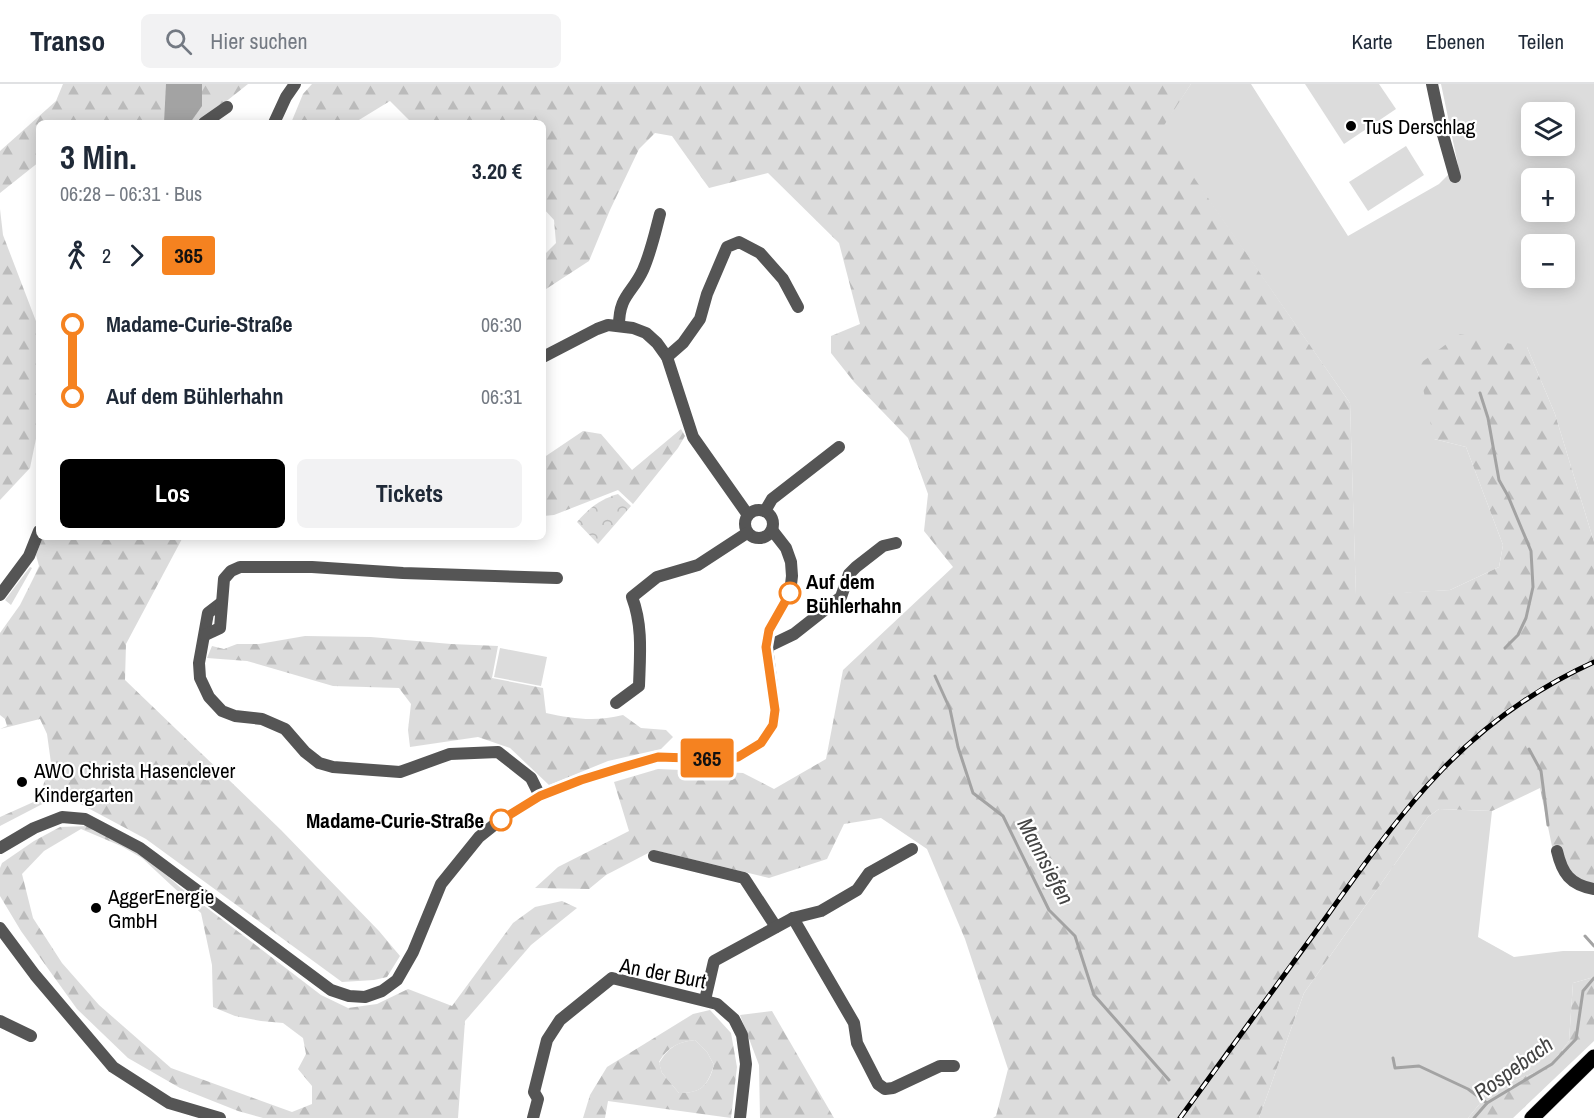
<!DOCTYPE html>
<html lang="de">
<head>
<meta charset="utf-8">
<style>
	:root { --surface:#fff; --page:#f2f2f3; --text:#1f2937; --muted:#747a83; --line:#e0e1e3; --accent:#000 }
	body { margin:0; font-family:"Archivo Narrow",sans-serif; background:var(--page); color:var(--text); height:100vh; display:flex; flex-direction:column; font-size:22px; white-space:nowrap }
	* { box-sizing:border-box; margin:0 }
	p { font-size:20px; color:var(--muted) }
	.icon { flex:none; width:33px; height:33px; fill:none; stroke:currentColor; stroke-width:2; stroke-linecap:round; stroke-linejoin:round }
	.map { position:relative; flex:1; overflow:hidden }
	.drawer { position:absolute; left:36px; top:36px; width:510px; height:420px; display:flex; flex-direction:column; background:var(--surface); border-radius:9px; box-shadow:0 3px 15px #0003 }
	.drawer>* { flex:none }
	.badge { padding:0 12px; border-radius:4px; font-size:21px; line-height:39px }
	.fabs { position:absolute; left:1521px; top:18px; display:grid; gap:12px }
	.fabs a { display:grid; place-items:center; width:54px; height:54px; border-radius:9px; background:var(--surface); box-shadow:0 3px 15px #0003; font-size:30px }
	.map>.badge { position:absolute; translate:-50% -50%; box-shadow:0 0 0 3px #fff }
	.legs { display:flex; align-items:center; gap:9px; height:66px; padding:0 24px; font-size:20px }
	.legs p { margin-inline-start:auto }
	.head { display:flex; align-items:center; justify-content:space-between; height:102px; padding:0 24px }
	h1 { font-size:33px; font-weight:800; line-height:45px }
	.primary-button { display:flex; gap:12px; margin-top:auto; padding:12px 24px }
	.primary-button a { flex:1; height:69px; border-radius:9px; background:var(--accent); color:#fff; font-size:24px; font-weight:800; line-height:69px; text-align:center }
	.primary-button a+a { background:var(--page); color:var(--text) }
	ul { padding:0 24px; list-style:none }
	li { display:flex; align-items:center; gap:21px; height:72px; font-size:22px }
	li i { display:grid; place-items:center; width:9px; height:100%; margin:0 8px; background:currentColor }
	li i::after { content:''; width:15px; height:15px; margin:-8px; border:4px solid; border-radius:50%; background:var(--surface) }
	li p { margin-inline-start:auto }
	li:first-child i { background:linear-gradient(#0000 50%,currentColor 0) }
	li:last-child i { background:linear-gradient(currentColor 50%,#0000 0) }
	header { display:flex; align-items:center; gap:36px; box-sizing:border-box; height:84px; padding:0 30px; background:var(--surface); border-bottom:2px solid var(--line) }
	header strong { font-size:28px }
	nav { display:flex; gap:33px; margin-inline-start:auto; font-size:21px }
	.search { width:420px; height:54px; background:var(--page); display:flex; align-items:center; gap:15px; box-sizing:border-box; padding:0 21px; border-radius:9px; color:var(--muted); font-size:22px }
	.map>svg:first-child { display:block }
	.grass { fill:#dcdcdc; fill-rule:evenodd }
	.forest { fill:url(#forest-firs); fill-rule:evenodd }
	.park { fill:url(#park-crowns) }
	.water { fill:#a3a3a3 }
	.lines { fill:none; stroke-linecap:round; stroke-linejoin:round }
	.stream { stroke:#a3a3a3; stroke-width:3 }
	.major-casing { stroke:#dbdbdb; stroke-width:16 }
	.minor { stroke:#555; stroke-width:12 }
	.major { stroke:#000; stroke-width:15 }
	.rail-casing { stroke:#000; stroke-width:5 }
	.rail { stroke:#fff; stroke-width:3; stroke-dasharray:9; stroke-linecap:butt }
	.line-1-casing { stroke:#fff; stroke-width:14 }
	.line-1 { stroke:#f58220; stroke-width:9 }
	.poi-dot { fill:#000; stroke:#fff; stroke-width:2 }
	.stop-1-dot { fill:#fff; stroke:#f58220; stroke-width:3 }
	.labels { text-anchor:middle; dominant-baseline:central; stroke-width:4.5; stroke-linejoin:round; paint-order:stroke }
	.poi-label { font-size:21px; fill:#000; stroke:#fff; text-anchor:start }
	.stop-label { font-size:21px; font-weight:bold; fill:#000; stroke:#fff; text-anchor:start }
	.street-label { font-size:21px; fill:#000; stroke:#fff }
	.water-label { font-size:22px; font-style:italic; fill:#444; stroke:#fff }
</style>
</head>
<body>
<header>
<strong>Transo</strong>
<div class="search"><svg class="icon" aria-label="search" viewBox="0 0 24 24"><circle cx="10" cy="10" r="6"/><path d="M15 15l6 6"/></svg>Hier suchen</div>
<nav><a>Karte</a><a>Ebenen</a><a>Teilen</a></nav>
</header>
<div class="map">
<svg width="1594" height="1034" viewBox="0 0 1594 1034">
	<defs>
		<pattern id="forest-firs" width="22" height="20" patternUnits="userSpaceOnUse" patternTransform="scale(1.5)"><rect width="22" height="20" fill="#dcdcdc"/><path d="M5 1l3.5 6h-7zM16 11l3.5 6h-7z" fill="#bbb"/></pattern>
		<pattern id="park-crowns" width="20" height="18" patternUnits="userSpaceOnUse" patternTransform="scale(1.5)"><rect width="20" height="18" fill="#dcdcdc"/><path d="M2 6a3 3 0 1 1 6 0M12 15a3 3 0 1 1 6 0" fill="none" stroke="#bbb"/></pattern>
	</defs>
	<rect width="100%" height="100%" fill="#fff"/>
	<g class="grass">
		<path d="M1191,0H1251L1348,152L1439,100L1458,81L1441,0H1594V458L1555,330L1527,263L1434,355L1466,363L1503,461L1499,483L1450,506L1356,512L1350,319L1160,46ZM1532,28H1564V62H1532ZM1532,94H1564V128H1532ZM1532,160H1564V194H1532Z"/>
		<path d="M1305,0H1379L1396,25L1344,60Z"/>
		<path d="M1406,62L1424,91L1368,127L1349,98Z"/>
		<path d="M30,483L32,484L11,521L5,516Z"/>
		<path d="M500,564L547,573L541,602L494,593Z"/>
		<path d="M1439,725L1492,727L1478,853L1514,873L1563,867H1594V893L1573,899L1569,957L1549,983L1492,1005L1468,1034H1259L1304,909L1428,733Z"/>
		<path d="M695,956L707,968L714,981C707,1002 702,1009 679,1009L662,989L659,979C669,963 677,958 695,956Z"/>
	</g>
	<g class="forest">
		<path d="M63,0H248L199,39H39V78L0,109V67L56,17Z"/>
		<path d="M312,0H1191L1161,46L1350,319L1356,511L1450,506L1499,483L1503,461L1466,363L1434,355L1418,281L1460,250L1527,263L1555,330L1594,458V807L1555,777L1540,704L1492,727L1439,725L1428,733L1304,909L1259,1034H993L996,1032L1008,985L965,855L927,765L881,734L844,740L827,775L769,794L654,766L606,791L589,805L535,804L558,783L629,747L614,698L658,685L703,687L743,689L774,705L826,675L843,586L953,483L924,447L928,410L908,354L854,298L831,269V252L860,240L839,159L768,89L709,104L672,52L655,49L639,65L610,126L589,177L543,207V172L556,159L554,136L543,124V39H412L390,17L354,39H291L303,10Z"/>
		<path d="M0,125L3,151L39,245V340L30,384L0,416Z"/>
		<path d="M681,345L685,352L678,364L633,420L618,406L554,431L543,432V374L583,347L601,350L632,386Z"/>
		<path d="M43,453H183L126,560L125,596L281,746L379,847L400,872L387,893L374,896L342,898L146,755L71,715H52L0,742V733L38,716L51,679L47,650L40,635L0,645L7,642L5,635L0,631V549L20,521L34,493L39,482L36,471Z"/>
		<path d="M305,552L371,553L451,560L498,562L492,594L543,604L546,629C573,635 596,638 623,631L641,644L666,646L673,653L661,665L608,677L549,701L510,664L478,653L410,663L408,646L411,620L399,604L333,602L247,577L207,574L212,562L224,565L237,560H259Z"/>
		<path d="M88,742L148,775L181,804L321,911L348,924L377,920L408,905L452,922L513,839L535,823L562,817L577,824L531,861L465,937L458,1034H263L238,1027L180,1004L128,974L77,925L21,847L0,812V784L2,779L34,757L60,743ZM81,745L121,762L142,774L201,829L212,881L213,923L235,932L261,937L283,939L303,954L306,970L298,985L312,1002V1020L292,1028L171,984L99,921L62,879L33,834L22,790L44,767Z"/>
		<path d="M1594,893V957L1513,1034H1468L1492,1005L1549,983L1569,957L1573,899Z"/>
		<path d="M710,926L731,949L737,983L731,1034L608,1017L605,1034H583L590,1011L607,983L693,930ZM695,956L707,968L714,981C708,1002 701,1009 679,1009L662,989L659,978C668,963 678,958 695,956Z"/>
		<path d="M772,927L834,1034H760L759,981L740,931Z"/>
	</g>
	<path class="park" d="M618,410L631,422L598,460L577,438C589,424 601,415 618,410Z"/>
	<path class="water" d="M166,0H202V22L190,39H164Z"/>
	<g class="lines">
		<g class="stream">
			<path d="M1480,309L1488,334L1499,396L1508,412L1531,467L1533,503L1526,534L1518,551L1505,564"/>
			<path d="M935,592L950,625L958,663L973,709L1003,732L1049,826L1075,852L1094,911L1169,996"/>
			<path d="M1529,665L1541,687L1548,741"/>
			<path d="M1585,852L1594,862"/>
			<path d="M1393,974L1395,984L1419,982L1468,1005L1487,1019"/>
			<path d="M1474,1034L1487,1019L1552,980L1576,955L1583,907L1594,894"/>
		</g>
		<g class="major-casing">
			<path id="major" d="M1532,1034L1594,973"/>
		</g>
		<g class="minor">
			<path d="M1432,0L1442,47L1455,93"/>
			<path d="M204,39L227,23"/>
			<path d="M274,39L286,13L295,0"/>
			<path d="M619,242C619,211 632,210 643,186C651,168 655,149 660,130"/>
			<path d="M543,273L597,245L608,241L633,244L646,249L657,259L667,273L693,353L748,431"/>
			<path d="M667,273L683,259L700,235L707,210L727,163L739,158L760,169L783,195L798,223"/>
			<circle cx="759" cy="440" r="14"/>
			<path d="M765,427L772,415L839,363"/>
			<path d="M0,511L29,472L39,447"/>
			<path d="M221,519L208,529L199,579L200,594L209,613L222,627L235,632L262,635L285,645L305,668L319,679L333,683L400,688L450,670L498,668L531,694L540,712"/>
			<path d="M205,551L220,544L224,495L231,487L240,483H312L403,489L557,494"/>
			<path d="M767,563L794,550L841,513L849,490L856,483L883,462L896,459"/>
			<path d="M616,619L639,602C640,571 643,542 632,513L657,493L698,481L747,449"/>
			<path d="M0,764L34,744L62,733L85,735L140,764L331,906L349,912L365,913L382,907L397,896L413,868L441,800L479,753L499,737L540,712L581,696L658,673L721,675L738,673L761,659L773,641L775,626L767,563L769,546L790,509L792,492L791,478L786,464L772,446"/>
			<path d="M1557,767C1562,789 1570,801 1594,805"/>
			<path d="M654,772L744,794L776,843"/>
			<path d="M793,834L854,939L857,959L878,1000L885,1005L893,1004L940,982H954"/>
			<path d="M0,844L35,891L113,983L169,1019L220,1034"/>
			<path d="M705,916L714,877L793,834L821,827L857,806L869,789L912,765"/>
			<path d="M0,937L31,952"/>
			<path d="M533,1034L538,1015L534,1008L547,956L560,936L612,894L717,920L734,935L742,951L746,980L740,1034"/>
		</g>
		<use href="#major" class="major"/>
		<g class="rail-casing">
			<path id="rail" d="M1180,1034C1228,969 1274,904 1322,839C1402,727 1464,637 1594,578"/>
		</g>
		<use href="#rail" class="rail"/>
	</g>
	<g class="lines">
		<g class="line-1-casing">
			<path id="line-1" d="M501,736L540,712L581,696L620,684L658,673L721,675L738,673L761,659L773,641L775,626L766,563L769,546L790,509"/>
		</g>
		<use href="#line-1" class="line-1"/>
	</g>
	<g class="poi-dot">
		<circle cx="1351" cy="42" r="6"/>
		<circle cx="22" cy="698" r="6"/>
		<circle cx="96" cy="824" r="6"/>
	</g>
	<g class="stop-1-dot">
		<circle cx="790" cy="509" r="10"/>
		<circle cx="501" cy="736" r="10"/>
	</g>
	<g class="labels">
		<g class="poi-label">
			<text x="1363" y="42">TuS Derschlag</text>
			<text x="34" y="686">AWO Christa Hasenclever<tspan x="34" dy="24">Kindergarten</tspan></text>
			<text x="108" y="812">AggerEnergie<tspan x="108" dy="24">GmbH</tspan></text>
		</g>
		<g class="stop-label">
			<text x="806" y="497">Auf dem<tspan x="806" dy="24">Bühlerhahn</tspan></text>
			<text x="484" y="736" text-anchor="end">Madame-Curie-Straße</text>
		</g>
		<g class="street-label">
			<text transform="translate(663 889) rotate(11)">An der Burt</text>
		</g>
		<g class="water-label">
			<text transform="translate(1046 777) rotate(62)">Mannsiefen</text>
			<text transform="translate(1513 984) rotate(-36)">Rospebach</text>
		</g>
	</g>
</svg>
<div class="fabs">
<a><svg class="icon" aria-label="layers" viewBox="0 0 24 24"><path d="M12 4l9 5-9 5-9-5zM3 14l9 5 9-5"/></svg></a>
<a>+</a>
<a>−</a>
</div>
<b class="badge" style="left:707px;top:674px;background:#f58220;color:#111">365</b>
<section class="drawer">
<div class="head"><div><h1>3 Min.</h1><p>06:28 – 06:31 · Bus</p></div><b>3.20 €</b></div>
<div class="legs"><svg class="icon" aria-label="walk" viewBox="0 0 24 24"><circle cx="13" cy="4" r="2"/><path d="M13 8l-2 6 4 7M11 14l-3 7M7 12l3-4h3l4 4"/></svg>2<svg class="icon" aria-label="forward" viewBox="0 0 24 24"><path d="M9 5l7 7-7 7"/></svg><b class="badge" style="background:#f58220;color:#111">365</b></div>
<ul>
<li><i style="color:#f58220"></i><b>Madame-Curie-Straße</b><p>06:30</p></li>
<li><i style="color:#f58220"></i><b>Auf dem Bühlerhahn</b><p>06:31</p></li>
</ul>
<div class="primary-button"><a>Los</a><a>Tickets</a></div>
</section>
</div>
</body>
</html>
